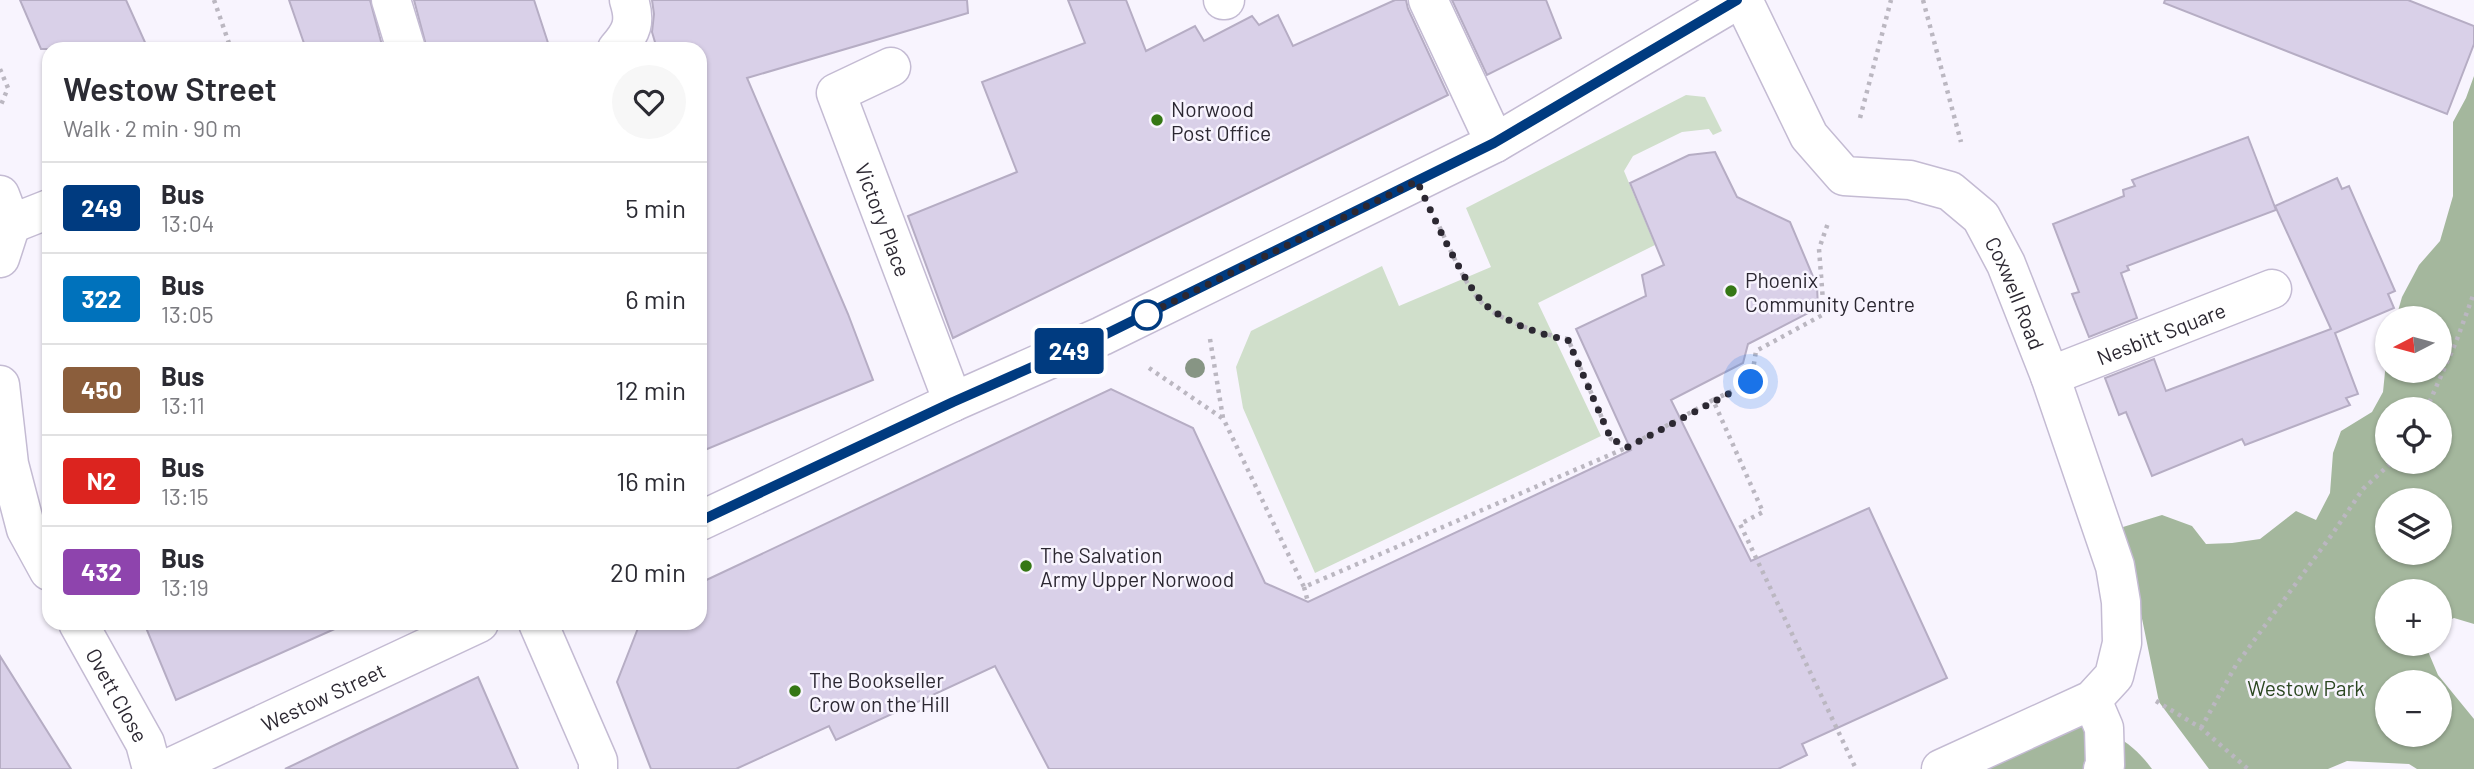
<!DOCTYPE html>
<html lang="en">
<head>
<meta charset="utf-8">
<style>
	:root { --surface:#fff; --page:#f7f7f7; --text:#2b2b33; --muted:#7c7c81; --line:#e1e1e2 }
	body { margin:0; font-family:Barlow,sans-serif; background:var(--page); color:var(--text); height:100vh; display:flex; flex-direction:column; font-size:26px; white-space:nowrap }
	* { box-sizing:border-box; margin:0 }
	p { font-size:23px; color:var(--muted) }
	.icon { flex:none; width:38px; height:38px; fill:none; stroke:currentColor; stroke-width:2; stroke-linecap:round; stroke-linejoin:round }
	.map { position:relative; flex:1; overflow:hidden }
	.sheet { position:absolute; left:42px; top:42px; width:665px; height:588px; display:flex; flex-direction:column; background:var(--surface); border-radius:21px; box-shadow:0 2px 5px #0004 }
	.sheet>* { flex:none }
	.badge { padding:0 14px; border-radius:5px; font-size:24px; line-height:46px }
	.needle { width:46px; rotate:264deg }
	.fabs { position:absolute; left:2375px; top:306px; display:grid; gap:14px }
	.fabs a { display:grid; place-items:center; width:77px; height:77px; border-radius:50%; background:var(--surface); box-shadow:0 2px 5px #0004; font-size:35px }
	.you { position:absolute; width:35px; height:35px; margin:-18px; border:5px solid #fff; border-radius:50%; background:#1a73e8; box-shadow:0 0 0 10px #1a73e833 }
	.map>.badge { position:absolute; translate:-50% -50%; box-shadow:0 0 0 4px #fff }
	.round { display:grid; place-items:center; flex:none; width:74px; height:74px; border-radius:37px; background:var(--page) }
	.headline { display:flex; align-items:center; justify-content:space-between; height:119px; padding:0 21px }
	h1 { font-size:33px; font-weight:600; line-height:52px }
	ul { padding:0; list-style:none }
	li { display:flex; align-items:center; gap:21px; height:91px; padding:0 21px; border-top:2px solid var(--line) }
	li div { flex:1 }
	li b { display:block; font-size:26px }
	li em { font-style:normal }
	li .badge { min-width:77px; font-weight:700; text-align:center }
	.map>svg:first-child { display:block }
	.green { fill:#d0dfcb }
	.forest { fill:#a4b79d; fill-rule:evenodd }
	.building { fill:#d9d0e8; stroke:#b6adc4; stroke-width:2 }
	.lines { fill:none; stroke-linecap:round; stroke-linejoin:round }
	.minor-casing { stroke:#c4bbd3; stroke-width:41 }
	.major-casing { stroke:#c4bbd3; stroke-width:41 }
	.path { stroke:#bbb7c1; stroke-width:4.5; stroke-dasharray:3.5 5; stroke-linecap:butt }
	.minor { stroke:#fff; stroke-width:38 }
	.major { stroke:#fff; stroke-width:38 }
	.tree { fill:#879584 }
	.line-casing { stroke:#fff; stroke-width:16 }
	.line { stroke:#003b80; stroke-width:10 }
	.walk { stroke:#2c2832; stroke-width:7; stroke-dasharray:0 12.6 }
	.poi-dot { fill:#357715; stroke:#f8f4fe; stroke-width:2.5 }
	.stop-dot { fill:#fff; stroke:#003b80; stroke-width:3.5 }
	.labels { text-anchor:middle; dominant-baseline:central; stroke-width:5; stroke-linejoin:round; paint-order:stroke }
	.poi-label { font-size:21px; fill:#2c2832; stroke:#f8f4fe; text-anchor:start }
	.street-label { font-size:21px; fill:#2c2832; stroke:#f8f4fe }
	.park-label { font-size:21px; fill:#2b4721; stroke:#f8f4fe }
</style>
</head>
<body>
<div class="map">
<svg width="2474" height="769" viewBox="0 0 2474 769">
	<rect width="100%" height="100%" fill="#f8f4fe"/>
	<path class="green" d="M1686,95L1705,97L1722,131L1713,135L1709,129L1682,132L1633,156L1624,171L1655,245L1538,303L1601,436L1315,573L1243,408L1236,367L1251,331L1382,266L1399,306L1491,267L1466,208Z"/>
	<g class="forest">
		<path d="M2474,76V624L2454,618L2440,624V592H2387V644H2427V649L2438,675L2474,719V769H2417L2409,764L2347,761L2328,769H2209L2159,702L2138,599L2126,555L2123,527L2162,515L2192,526L2206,544L2232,543L2260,539L2296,511L2316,520L2330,493L2333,453L2341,431L2372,412L2383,392L2387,352V371H2440V318H2396L2402,297L2419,265L2440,241L2453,196V122L2466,98ZM2387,410H2440V462H2387ZM2387,500H2440V553H2387ZM2387,682H2440V735H2387Z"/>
		<path d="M2073,720C2107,729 2131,740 2152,769H1985Z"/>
	</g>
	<g class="building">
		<path d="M20,0H126L148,49H41Z"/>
		<path d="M289,0H370L383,49H306Z"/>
		<path d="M414,0H534L550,49H427Z"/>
		<path d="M652,0H967L968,13L747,78L848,314L873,380L700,452V49H657L652,32L654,14Z"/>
		<path d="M1068,0H1126L1146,51L1195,26L1204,41L1252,16L1259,25L1278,15L1293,46L1395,0H1406L1408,9L1448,95L953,338L908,216L1017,172L982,82L1085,43Z"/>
		<path d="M1452,0H1546L1561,38L1487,75Z"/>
		<path d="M2165,0H2408L2474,26V44L2447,114L2164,3Z"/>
		<path d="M2248,137L2276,210L2127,266L2129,270L2121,273L2137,318L2089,337L2072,294L2079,292L2053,224L2124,196L2123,190L2135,186L2132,180Z"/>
		<path d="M1715,152L1737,197L1790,222L1817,286L1818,308L1748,344L1743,363L1671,400L1751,561L1869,508L1947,678L1802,744L1807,755L1778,769H1049L995,666L836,740L829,726L736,769H651L617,682L640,623H700V583L1111,389L1193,428L1265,583L1308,602L1631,450L1576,329L1646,296L1642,275L1664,265L1630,183L1689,155Z"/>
		<path d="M2337,178L2342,189L2349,186L2395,291L2388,294L2394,308L2335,333L2358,394L2346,398L2350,405L2245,445L2242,439L2152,476L2126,412L2119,415L2105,378L2154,359L2166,391L2331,329L2275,206Z"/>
		<path d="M144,623H348L176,700Z"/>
		<path d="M0,656L71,769H0Z"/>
		<path d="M478,677L518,769H285L364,731Z"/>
	</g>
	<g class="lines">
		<g class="minor-casing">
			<g id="minor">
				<path d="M391,0L406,49"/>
				<path d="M1223,0H1225"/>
				<path d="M1428,0L1495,143"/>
				<path id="s1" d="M1743,0L1809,136L1844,176L1910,180L1950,191L1981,217L2006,264L2050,376L2115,566L2121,602L2122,643L2114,676L2092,700L1941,769"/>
				<path d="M617,49C632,32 636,22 629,0"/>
				<path id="s2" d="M891,67L836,93L953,402"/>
				<path d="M0,195L11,224L0,258"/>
				<path d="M11,224L49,209"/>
				<path id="s3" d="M2050,376L2272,289"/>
				<path d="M0,385L9,464L26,529L49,571"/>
				<path id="s4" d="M78,623L145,743L152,769"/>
				<path d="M538,623L598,761V769"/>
				<path d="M2092,700L2104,728L2105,765L2103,769"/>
			</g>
		</g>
		<g class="major-casing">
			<g id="major">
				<path d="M700,521L953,402L1102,336L1495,143L1737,0"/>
				<path id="s5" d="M167,769L479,623"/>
			</g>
		</g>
		<g class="path">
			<path d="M214,0L231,49"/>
			<path d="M1923,0L1961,142"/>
			<path d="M0,69L8,88L0,107"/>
			<path d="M1860,118L1891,0"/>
			<path d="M1210,339L1223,418L1304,587L1628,447L1611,439L1568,339C1544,335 1505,322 1486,307C1466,289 1451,250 1439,226"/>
			<path d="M1149,368L1222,418"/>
			<path d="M1713,400L1751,382L1756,351L1824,314L1819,249L1828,223"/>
			<path d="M2426,410L2456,342L2474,293"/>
			<path d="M1628,447L1713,400L1763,512L1740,524L1856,769"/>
			<path d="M1304,587L1308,602"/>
			<path d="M2156,701L2201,728L2248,769"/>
			<path d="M2201,728L2236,665L2333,533L2363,489L2392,462"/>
		</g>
		<use href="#minor" class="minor"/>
		<use href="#major" class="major"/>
	</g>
	<circle class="tree" cx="1195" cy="368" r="10"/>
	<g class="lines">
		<g class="line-casing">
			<path id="line" d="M700,521L953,402L1102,336L1494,143L1737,0"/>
		</g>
		<use href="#line" class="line"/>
		<path class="walk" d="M1147,315L1138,319L1417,181C1430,209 1466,291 1488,307C1510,324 1541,335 1568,340L1611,439L1628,447L1751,382"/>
	</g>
	<g class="poi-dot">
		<circle cx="1157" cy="120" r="7"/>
		<circle cx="1731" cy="291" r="7"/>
		<circle cx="1026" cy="566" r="7"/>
		<circle cx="795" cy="691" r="7"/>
	</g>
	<circle class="stop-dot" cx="1147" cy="315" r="14"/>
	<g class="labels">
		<g class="poi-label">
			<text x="1171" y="108">Norwood<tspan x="1171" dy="24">Post Office</tspan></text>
			<text x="1745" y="279">Phoenix<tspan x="1745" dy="24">Community Centre</tspan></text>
			<text x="1040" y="554">The Salvation<tspan x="1040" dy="24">Army Upper Norwood</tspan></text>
			<text x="809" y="679">The Bookseller<tspan x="809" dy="24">Crow on the Hill</tspan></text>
		</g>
		<g class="street-label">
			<text stroke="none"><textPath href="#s2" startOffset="196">Victory Place</textPath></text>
			<text stroke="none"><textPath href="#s1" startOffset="436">Coxwell Road</textPath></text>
			<text stroke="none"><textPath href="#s3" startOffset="119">Nesbitt Square</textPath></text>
			<text stroke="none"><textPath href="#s4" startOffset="82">Ovett Close</textPath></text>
			<text stroke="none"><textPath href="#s5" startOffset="172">Westow Street</textPath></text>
		</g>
		<g class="park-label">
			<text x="2306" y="687">Westow Park</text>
		</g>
	</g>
</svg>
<div class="fabs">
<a><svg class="needle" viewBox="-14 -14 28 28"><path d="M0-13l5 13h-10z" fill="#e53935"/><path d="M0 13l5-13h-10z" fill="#7c7c81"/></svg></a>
<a><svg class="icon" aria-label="locate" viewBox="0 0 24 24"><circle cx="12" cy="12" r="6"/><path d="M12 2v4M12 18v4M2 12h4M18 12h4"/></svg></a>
<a><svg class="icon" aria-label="layers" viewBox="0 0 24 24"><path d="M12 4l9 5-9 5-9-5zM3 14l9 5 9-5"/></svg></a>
<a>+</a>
<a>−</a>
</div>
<div class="you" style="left:1751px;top:382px"></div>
<b class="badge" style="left:1069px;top:351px;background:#003b80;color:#fff">249</b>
<section class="sheet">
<div class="headline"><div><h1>Westow Street</h1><p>Walk · 2 min · 90 m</p></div><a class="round"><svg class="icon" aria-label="heart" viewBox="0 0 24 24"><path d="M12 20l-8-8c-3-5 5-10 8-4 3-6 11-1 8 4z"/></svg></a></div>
<ul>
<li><span class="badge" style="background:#003b80;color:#fff">249</span><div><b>Bus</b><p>13:04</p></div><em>5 min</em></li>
<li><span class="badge" style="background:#0072bc;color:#fff">322</span><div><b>Bus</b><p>13:05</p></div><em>6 min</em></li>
<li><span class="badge" style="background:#8b5e3c;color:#fff">450</span><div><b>Bus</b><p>13:11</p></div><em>12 min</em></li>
<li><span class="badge" style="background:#dc241f;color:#fff">N2</span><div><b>Bus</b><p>13:15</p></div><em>16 min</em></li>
<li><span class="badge" style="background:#8e44ad;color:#fff">432</span><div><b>Bus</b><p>13:19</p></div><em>20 min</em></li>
</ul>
</section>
</div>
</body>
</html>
